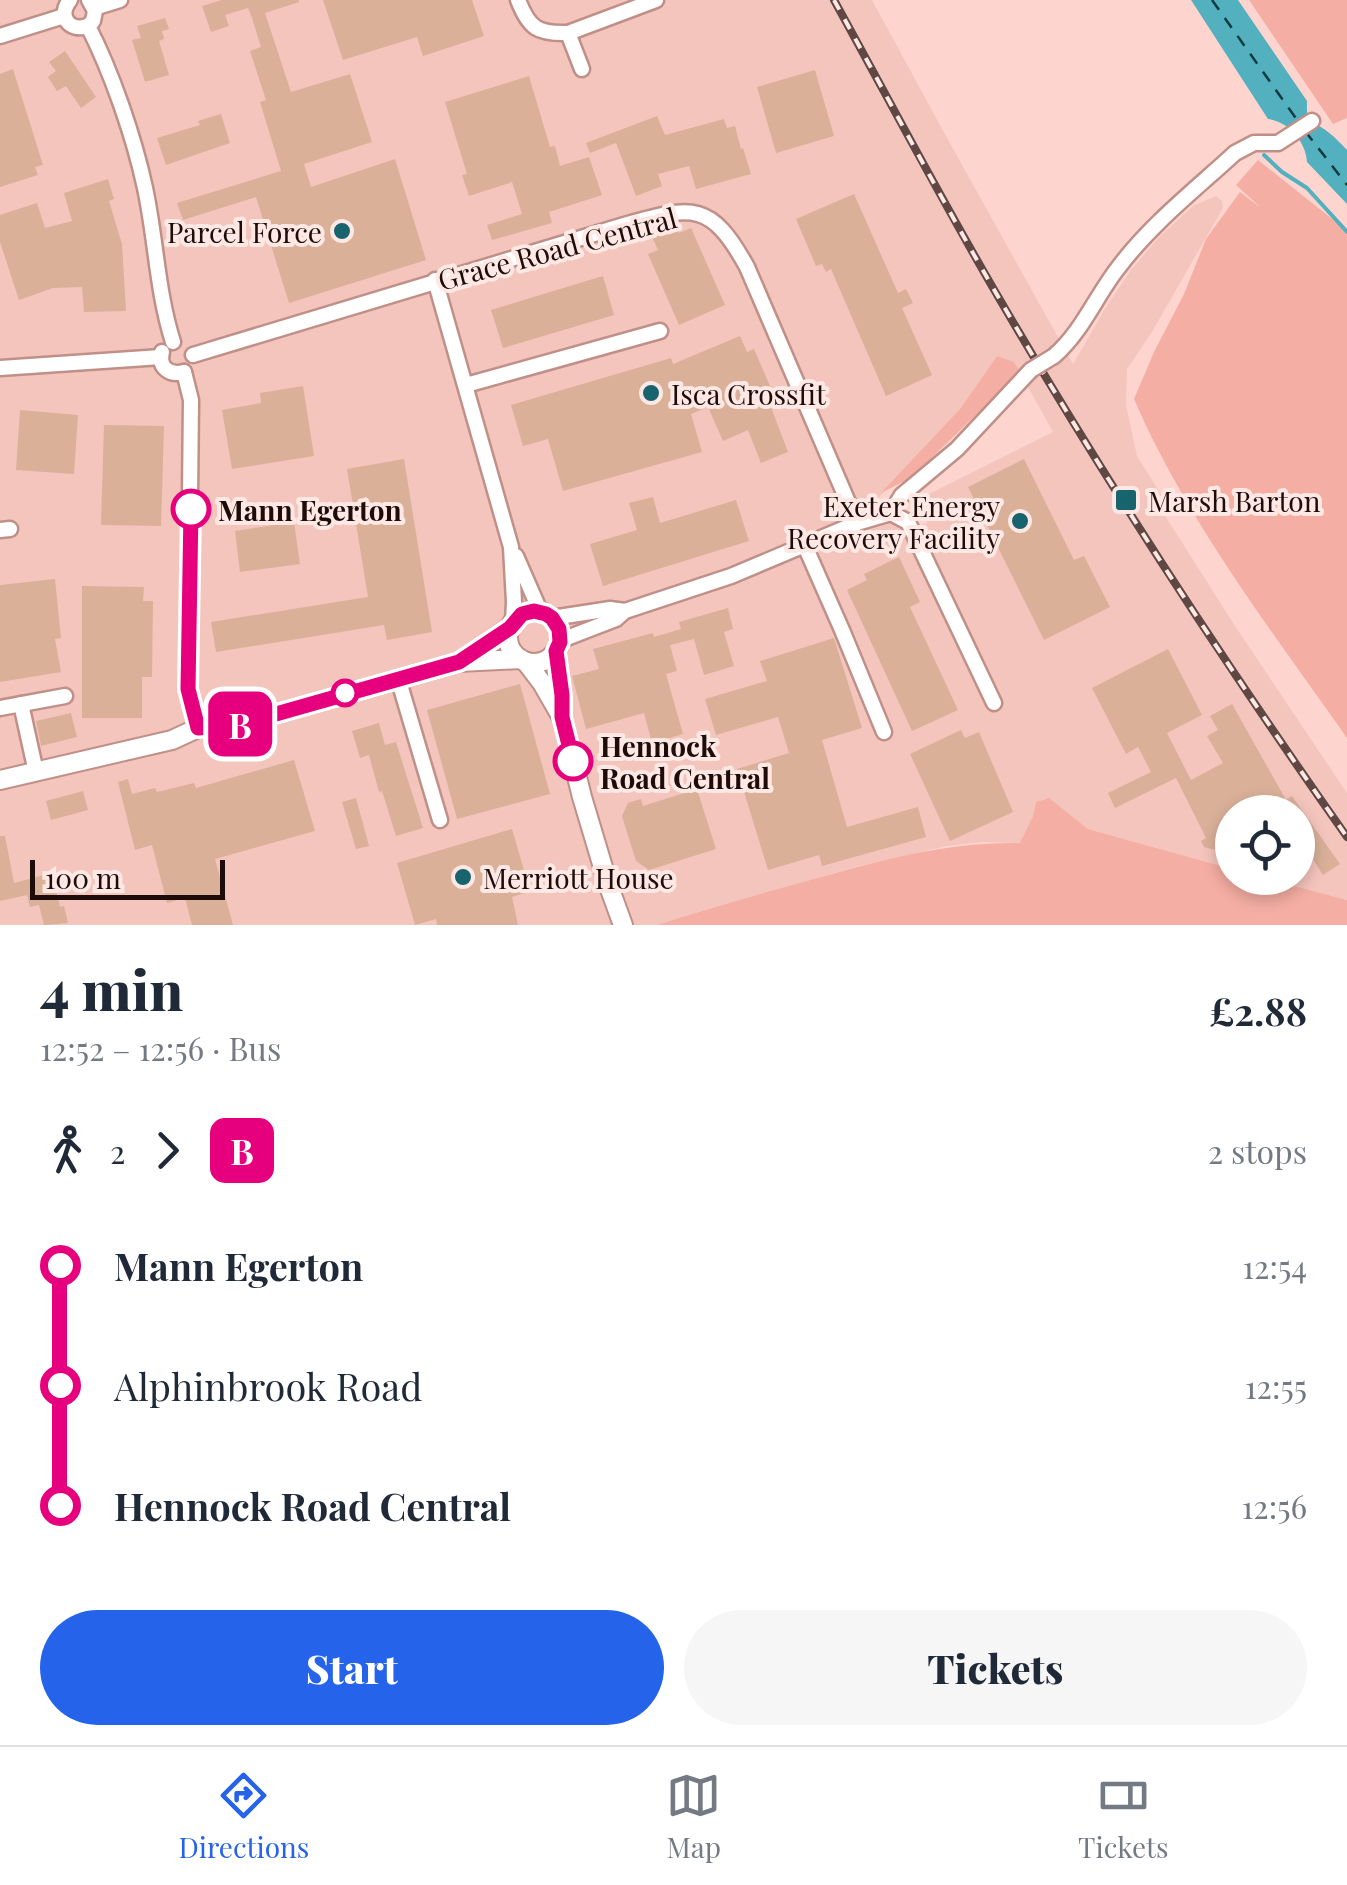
<!DOCTYPE html>
<html lang="en">
<head>
<meta charset="utf-8">
<style>
	:root { --surface:#fff; --page:#f6f6f7; --text:#1f2937; --muted:#747a83; --line:#e0e1e3; --accent:#2563eb }
	body { margin:0; font-family:"Playfair Display",serif; background:var(--page); color:var(--text); height:100vh; display:flex; flex-direction:column; font-size:38px; white-space:nowrap }
	* { box-sizing:border-box; margin:0 }
	p { font-size:32px; color:var(--muted) }
	.icon { flex:none; width:55px; height:55px; fill:none; stroke:currentColor; stroke-width:2; stroke-linecap:round; stroke-linejoin:round }
	.map { position:relative; height:925px; overflow:hidden }
	.side { display:flex; flex-direction:column; background:var(--surface); flex:1 }
	.side>* { flex:none }
	.badge { padding:0 20px; border-radius:15px; font-size:35px; line-height:65px }
	.fabs { position:absolute; left:1215px; top:795px; display:grid; gap:20px }
	.fabs a { display:grid; place-items:center; width:100px; height:100px; border-radius:50%; background:var(--surface); box-shadow:0 5px 15px #0003; font-size:50px }
	.scale { position:absolute; left:30px; bottom:25px; width:195px; box-sizing:border-box; padding-left:10px; border:5px solid #1d0c0a; border-top:0; font-size:28px; line-height:35px; white-space:nowrap; color:#1d0c0a; -webkit-text-stroke:8px #fde8e4; paint-order:stroke }
	.map>.badge { position:absolute; translate:-50% -50%; box-shadow:0 0 0 5px #fff }
	.legs { display:flex; align-items:center; gap:15px; height:110px; padding:0 40px; font-size:32px }
	.legs p { margin-inline-start:auto }
	.summary { display:flex; align-items:center; justify-content:space-between; height:170px; padding:0 40px }
	h1 { font-size:55px; font-weight:800; line-height:75px }
	.primary-button { display:flex; gap:20px; margin-top:auto; padding:20px 40px }
	.primary-button a { flex:1; height:115px; border-radius:60px; background:var(--accent); color:#fff; font-size:40px; font-weight:800; line-height:115px; text-align:center }
	.primary-button a+a { background:var(--page); color:var(--text) }
	ul { padding:0 40px; list-style:none }
	li { display:flex; align-items:center; gap:35px; height:120px; font-size:38px }
	li i { display:grid; place-items:center; width:15px; height:100%; margin:0 12px; background:currentColor }
	li i::after { content:''; width:25px; height:25px; margin:-12px; border:8px solid; border-radius:50%; background:var(--surface) }
	li p { margin-inline-start:auto }
	li:first-child i { background:linear-gradient(#0000 50%,currentColor 0) }
	li:last-child i { background:linear-gradient(currentColor 50%,#0000 0) }
	.dock { display:flex; justify-content:space-around; align-items:center; height:140px; border-top:2px solid var(--line); background:var(--surface); font-size:28px; color:var(--muted) }
	.dock a { display:grid; justify-items:center; gap:5px }
	.dock .active { color:var(--accent) }
	.map>svg:first-child { display:block }
	.built { fill:#f4c5bd; fill-rule:evenodd }
	.green { fill:#f5aea3 }
	.water { fill:#53b0bf }
	.lines { fill:none; stroke-linecap:round; stroke-linejoin:round }
	.stream { stroke:#53b0bf; stroke-width:4 }
	.ferry { stroke:#0e3a41; stroke-width:2.5; stroke-dasharray:12 10; stroke-linecap:butt }
	.building { fill:#dab099 }
	.minor-casing { stroke:#c09088; stroke-width:19 }
	.major-casing { stroke:#c09088; stroke-width:22 }
	.minor { stroke:#fff; stroke-width:14 }
	.major { stroke:#fff; stroke-width:18 }
	.rail-casing { stroke:#5f4744; stroke-width:8 }
	.rail { stroke:#fde8e4; stroke-width:4; stroke-dasharray:11; stroke-linecap:butt }
	.minor-bridge-casing { stroke:#c09088; stroke-width:19; stroke-linecap:butt }
	.minor-bridge { stroke:#fff; stroke-width:14 }
	.line-1-casing { stroke:#fff; stroke-width:22 }
	.line-1 { stroke:#e6007e; stroke-width:15 }
	.poi-dot { fill:#17636e; stroke:#fde8e4; stroke-width:4 }
	.stop-1-dot { fill:#fff; stroke:#e6007e; stroke-width:5 }
	.labels { text-anchor:middle; dominant-baseline:central; stroke-width:8; stroke-linejoin:round; paint-order:stroke }
	.poi-label { font-size:28px; fill:#1d0c0a; stroke:#fde8e4; text-anchor:start }
	.street-label { font-size:28px; fill:#1d0c0a; stroke:#fde8e4 }
	.stop-label { font-size:28px; font-weight:bold; fill:#1d0c0a; stroke:#fde8e4; text-anchor:start }
</style>
</head>
<body>
<div class="map">
<svg width="1347" height="925" viewBox="0 0 1347 925">
	<rect width="100%" height="100%" fill="#fed5ce"/>
	<path class="built" d="M0,0H872L946,136L1073,364L1106,307L1131,270L1158,238L1193,206L1216,196L1222,201L1223,208L1152,332L1127,369L1126,405L1137,456L1164,499L1157,503L1235,626L1347,793V900L1264,878H1298V812H1232V869L1088,829L1048,798L1036,802L1033,816L1021,843L983,842L947,846L855,867L657,925H0ZM997,356L1014,362L1053,432L923,497L921,509L927,523L918,526L912,517L874,503L960,409Z"/>
	<g class="green">
		<path d="M1249,0H1347V118L1333,124Z"/>
		<path d="M1258,160L1336,222L1347,235V738C1271,630 1187,521 1134,399L1154,352L1184,294L1206,239L1240,192L1261,208L1236,185Z"/>
		<path d="M997,356L1014,362L1020,372L912,477L881,493L960,409Z"/>
		<path d="M1049,798L1088,829L1232,869V878H1264L1347,900V925H657C711,908 766,892 821,877C889,858 949,842 1020,843L1033,816L1036,802Z"/>
	</g>
	<path class="water" d="M1191,0H1238L1307,101C1306,129 1312,119 1328,132C1335,137 1341,144 1347,150V204L1307,162C1306,142 1289,122 1268,119Z"/>
	<g class="lines">
		<path class="stream" d="M1264,155L1282,172L1307,188L1347,232"/>
		<g class="ferry">
			<path d="M1212,0L1300,124"/>
			<path d="M1305,131L1347,185"/>
		</g>
	</g>
	<g class="building">
		<path d="M222,0H299V2L265,13L291,92L350,74L372,142L304,164L311,187L395,159L426,260L289,303L256,197L183,220L177,203L281,171L260,102L266,100L250,51L261,47L252,18L248,8L225,15L229,26L211,32L202,6Z"/>
		<path d="M323,0H472L484,36L423,56L417,37L343,60Z"/>
		<path d="M165,18L169,29L162,31L164,39L159,41L169,75L145,82L132,40L141,38L137,26Z"/>
		<path d="M65,51L96,97L81,108L66,86L57,91L48,77L56,71L49,62Z"/>
		<path d="M13,69L43,165L35,167L38,175L0,187V74Z"/>
		<path d="M815,70L834,136L776,153L757,87Z"/>
		<path d="M529,76L550,147L555,146L560,166L589,157L602,195L549,212L552,223L492,240L487,225L522,214L512,182L469,196L462,175L467,174L445,102Z"/>
		<path d="M221,114L230,143L166,165L157,138L200,125L198,121Z"/>
		<path d="M657,116L665,135L724,119L727,128L735,126L741,149L743,148L751,174L696,189L689,166L658,174L662,186L636,196L616,143L590,153L586,143Z"/>
		<path d="M108,179L114,199L109,201L122,244L126,311L84,312L82,287L53,288L19,300L0,242V215L37,203L45,228L72,221L64,193Z"/>
		<path d="M854,194L898,293L906,289L913,303L902,308L932,375L886,396L831,269L826,272L822,264L816,266L796,219Z"/>
		<path d="M677,226L679,233L691,228L725,305L679,325L648,254L658,250L652,237Z"/>
		<path d="M603,276L614,315L503,348L491,310Z"/>
		<path d="M740,336L747,352L754,349L776,400L769,402L788,452L761,463L748,430L723,441L708,407L691,414L702,452L563,491L548,439L523,446L511,405L671,358L673,364Z"/>
		<path d="M303,386L314,456L232,469L222,410L261,403L260,393Z"/>
		<path d="M20,410L78,415L74,474L16,470Z"/>
		<path d="M104,425L164,426L161,526L101,525Z"/>
		<path d="M404,459L432,632L387,640L384,625L216,652L211,622L368,597L347,469Z"/>
		<path d="M1024,459L1074,560L1084,556L1110,607L1044,640L968,487Z"/>
		<path d="M653,497L660,523L736,500L749,541L603,586L590,544L637,530L629,503Z"/>
		<path d="M294,522L300,564L240,572L235,531Z"/>
		<path d="M899,557L920,602L910,607L958,710L912,731L847,590L867,580L864,574Z"/>
		<path d="M55,579L61,638L55,639L61,672L0,682V585Z"/>
		<path d="M82,586L144,587L143,601H153L152,677H142V718H82Z"/>
		<path d="M728,608L733,629L724,632L734,666L704,675L694,639L670,645L677,671L666,674L683,734L652,743L644,713L586,729L572,676L599,669L593,649L653,633L654,637L681,629L679,622Z"/>
		<path d="M834,638L862,728L822,740L847,827L918,807L926,837L822,866L819,855L768,870L737,769L789,753L778,717L716,735L705,699L767,681L760,661Z"/>
		<path d="M1168,649L1202,715L1167,733L1191,780L1223,763L1207,736L1218,730L1210,716L1232,704L1286,800L1292,796L1340,864L1323,875L1298,836V812H1232V847L1224,852L1204,847L1201,841L1206,838L1176,778L1115,808L1108,793L1151,772L1138,747L1126,754L1092,688Z"/>
		<path d="M520,684L550,794L457,819L427,710Z"/>
		<path d="M71,713L77,737L41,746L36,721Z"/>
		<path d="M379,723L385,745L396,742L423,828L396,836L382,791L379,792L369,755L360,758L352,731Z"/>
		<path d="M961,730L965,738L979,732L1013,812L950,841L910,754Z"/>
		<path d="M294,760L315,831L215,859L233,925H192L185,898L167,903L152,845L135,850L118,782L128,779L132,794L155,788L157,792L194,783L196,788Z"/>
		<path d="M697,789L716,849L649,870L636,861L622,816L628,803L641,799L643,806Z"/>
		<path d="M83,791L88,810L51,820L46,801Z"/>
		<path d="M356,798L369,846L356,849L342,802Z"/>
		<path d="M512,829L530,891L512,897L518,925H437L436,919L415,925L397,863Z"/>
		<path d="M0,836H5L14,883L52,873L60,907L64,906L68,923L44,925L39,905L30,907L27,895L0,901Z"/>
	</g>
	<g class="lines">
		<g class="minor-casing">
			<g id="minor">
				<path d="M70,0C57,16 69,32 88,26"/>
				<path d="M518,0C529,28 537,34 568,33L656,0"/>
				<path d="M94,8L120,0"/>
				<path d="M88,26C112,73 134,137 145,188C156,239 157,292 173,342"/>
				<path d="M88,26L93,21L95,11L89,0"/>
				<path d="M568,33L582,69"/>
				<path d="M0,36L64,16"/>
				<path d="M435,280L511,547L514,602L513,622"/>
				<path d="M162,352C158,367 169,376 184,372"/>
				<path d="M193,355L624,225C692,206 710,200 747,267L857,523"/>
				<path d="M1054,356C1082,332 1096,296 1118,268C1151,224 1196,189 1235,153L1254,143H1278L1312,121"/>
				<path d="M0,368L161,357"/>
				<path d="M184,372L191,400L188,689L198,728"/>
				<path d="M466,385L660,331"/>
				<path d="M891,513L908,522L994,703"/>
				<path d="M891,513L902,495L957,449L1031,370"/>
				<path d="M0,530L10,529"/>
				<path d="M805,546L842,630L884,732"/>
				<path d="M516,556L540,611"/>
				<path d="M552,618L610,609L625,611"/>
				<path d="M559,641L616,619L625,611L731,576L857,523L891,513"/>
				<path d="M398,678L440,820"/>
				<path d="M21,704L36,772"/>
				<path d="M0,708L65,696"/>
			</g>
		</g>
		<g class="major-casing">
			<g id="major">
				<circle cx="534" cy="637" r="26"/>
				<path d="M556,651L562,695V717L582,797L608,884L623,925"/>
				<path d="M459,662L509,628"/>
				<path d="M526,662L542,683L561,716"/>
				<path d="M0,780L172,740L198,728L237,725L459,662L521,659"/>
			</g>
		</g>
		<use href="#minor" class="minor"/>
		<use href="#major" class="major"/>
		<g class="rail-casing">
			<path id="rail" d="M834,0C888,98 940,197 996,293C1104,479 1223,661 1347,837"/>
		</g>
		<use href="#rail" class="rail"/>
		<g class="minor-bridge-casing">
			<path id="minor-bridge" d="M1031,370L1054,356"/>
		</g>
		<use href="#minor-bridge" class="minor-bridge"/>
	</g>
	<g class="lines">
		<g class="line-1-casing">
			<path id="line-1" d="M191,509L188,689L198,728L237,725L459,662L510,628L522,614L534,611L546,614L552,618L559,629L560,642L556,651L562,695V717L573,761"/>
		</g>
		<use href="#line-1" class="line-1"/>
	</g>
	<g class="poi-dot">
		<circle cx="342" cy="231" r="10"/>
		<circle cx="651" cy="393" r="10"/>
		<rect x="1114" y="488" width="24" height="24" rx="5"/>
		<circle cx="1020" cy="521" r="10"/>
		<circle cx="463" cy="877" r="10"/>
	</g>
	<g class="stop-1-dot">
		<circle cx="191" cy="509" r="18"/>
		<circle cx="345" cy="693" r="12"/>
		<circle cx="573" cy="761" r="18"/>
	</g>
	<g class="labels">
		<g class="poi-label">
			<text x="322" y="231" text-anchor="end">Parcel Force</text>
			<text x="671" y="393">Isca Crossfit</text>
			<text x="1148" y="500">Marsh Barton</text>
			<text x="1000" y="505" text-anchor="end">Exeter Energy<tspan x="1000" dy="32">Recovery Facility</tspan></text>
			<text x="483" y="877">Merriott House</text>
		</g>
		<g class="street-label">
			<text transform="translate(557 248) rotate(-15)">Grace Road Central</text>
		</g>
		<g class="stop-label">
			<text x="218" y="509">Mann Egerton</text>
			<text x="600" y="745">Hennock<tspan x="600" dy="32">Road Central</tspan></text>
		</g>
	</g>
</svg>
<div class="fabs">
<a><svg class="icon" aria-label="locate" viewBox="0 0 24 24"><circle cx="12" cy="12" r="6"/><path d="M12 2v4M12 18v4M2 12h4M18 12h4"/></svg></a>
</div>
<div class="scale">100 m</div>
<b class="badge" style="left:240px;top:724px;background:#e6007e;color:#fff">B</b>
</div>
<section class="side">
<div class="summary"><div><h1>4 min</h1><p>12:52 – 12:56 · Bus</p></div><b>£2.88</b></div>
<div class="legs"><svg class="icon" aria-label="walk" viewBox="0 0 24 24"><circle cx="13" cy="4" r="2"/><path d="M13 8l-2 6 4 7M11 14l-3 7M7 12l3-4h3l4 4"/></svg>2<svg class="icon" aria-label="forward" viewBox="0 0 24 24"><path d="M9 5l7 7-7 7"/></svg><b class="badge" style="background:#e6007e;color:#fff">B</b><p>2 stops</p></div>
<ul>
<li><i style="color:#e6007e"></i><b>Mann Egerton</b><p>12:54</p></li>
<li><i style="color:#e6007e"></i><span>Alphinbrook Road</span><p>12:55</p></li>
<li><i style="color:#e6007e"></i><b>Hennock Road Central</b><p>12:56</p></li>
</ul>
<div class="primary-button"><a>Start</a><a>Tickets</a></div>
</section>
<nav class="dock">
<a class="active"><svg class="icon" aria-label="directions" viewBox="0 0 24 24"><path d="M12 3l9 9-9 9-9-9zM9 14v-3h6M13 9l2 2-2 2"/></svg>Directions</a>
<a><svg class="icon" aria-label="map" viewBox="0 0 24 24"><path d="M3 6l6-2 6 2 6-2v14l-6 2-6-2-6 2zM9 4v14M15 6v14"/></svg>Map</a>
<a><svg class="icon" aria-label="tickets" viewBox="0 0 24 24"><path d="M3 7h18v10H3zM15 7v10"/></svg>Tickets</a>
</nav>
</body>
</html>
